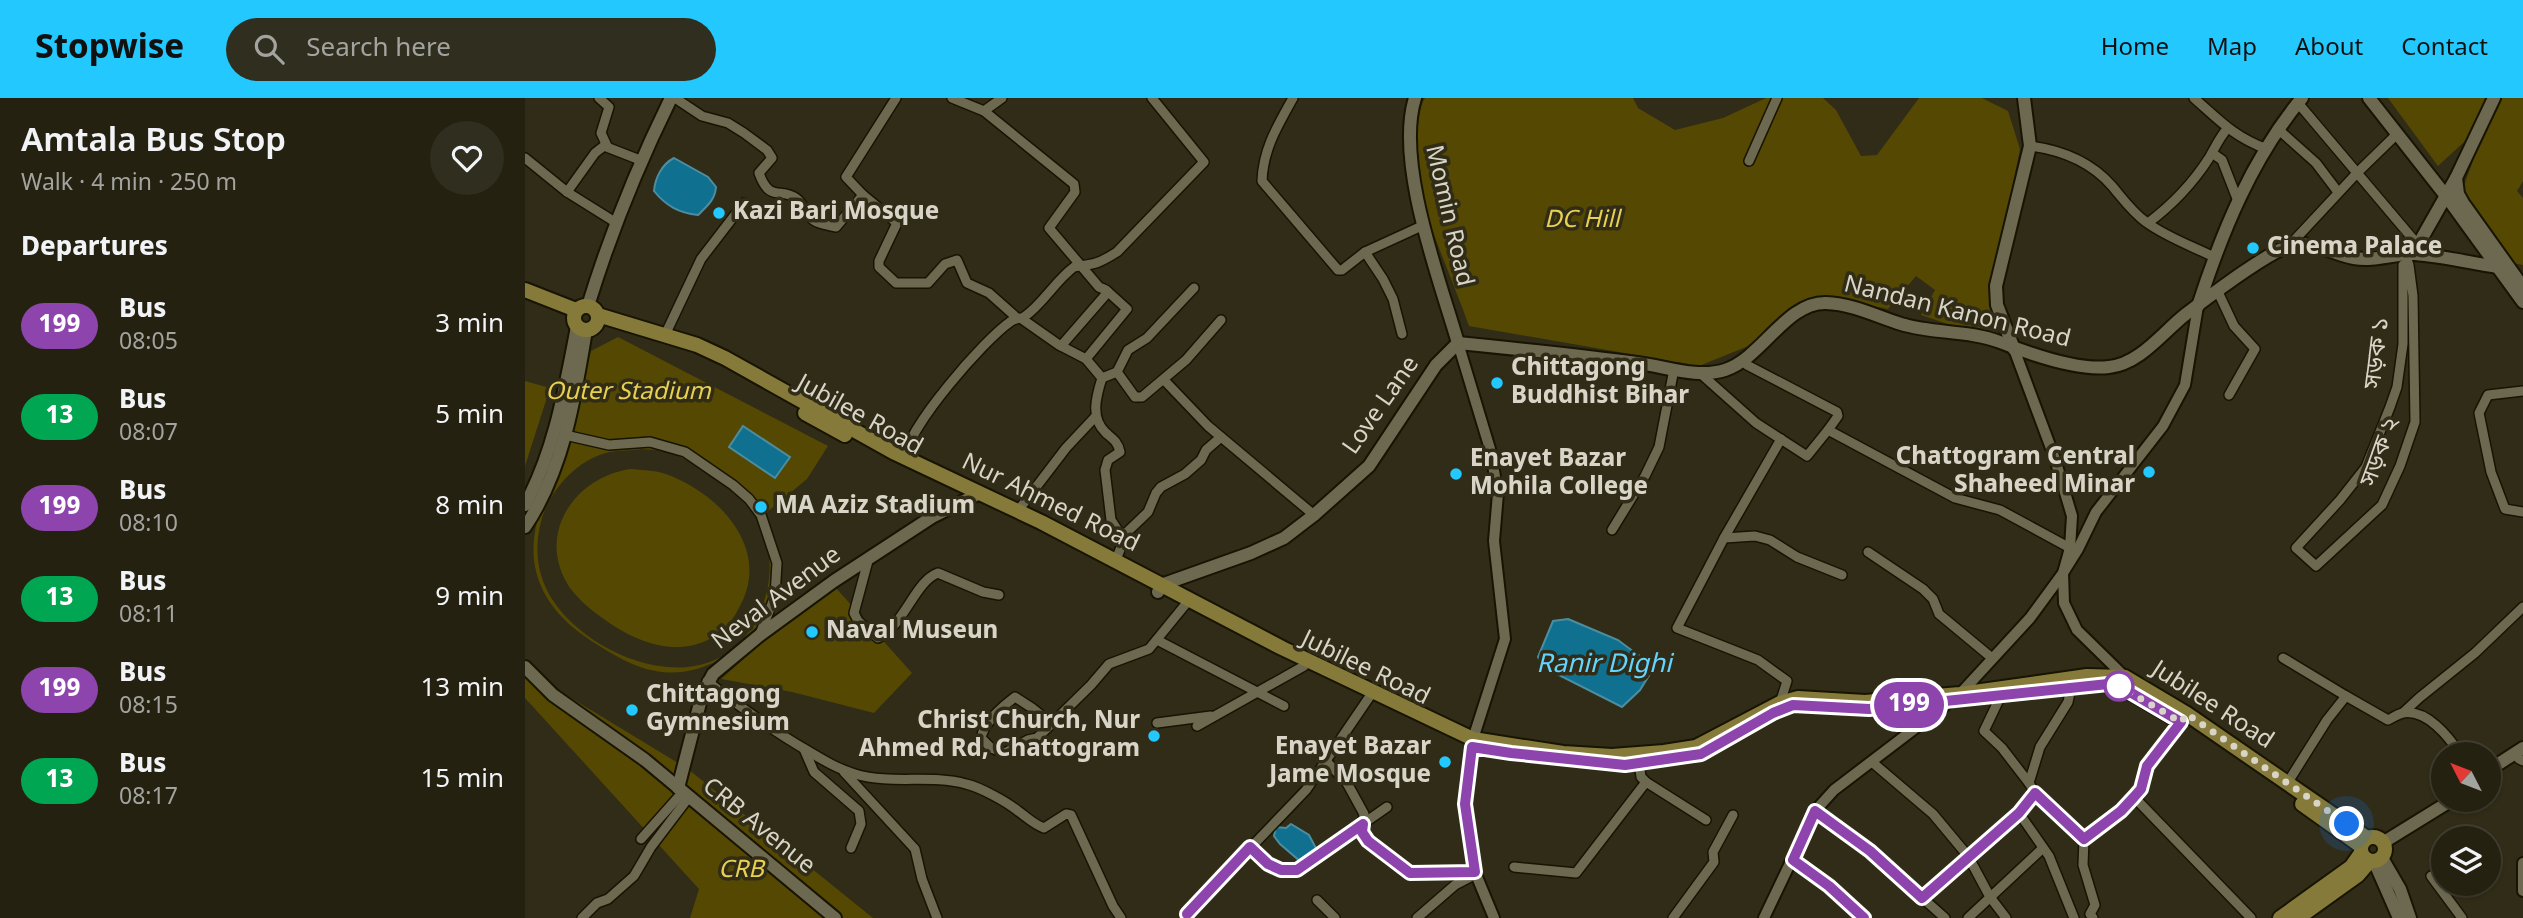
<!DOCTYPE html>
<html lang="en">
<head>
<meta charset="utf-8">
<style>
	:root { --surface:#242111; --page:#302e1f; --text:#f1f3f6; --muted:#a3a39f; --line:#413e31; --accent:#23c9fe }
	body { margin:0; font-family:Georgia,"Noto Sans Bengali",serif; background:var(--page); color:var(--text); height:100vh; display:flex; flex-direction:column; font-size:26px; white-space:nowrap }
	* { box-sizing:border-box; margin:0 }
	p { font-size:23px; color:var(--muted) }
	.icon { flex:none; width:38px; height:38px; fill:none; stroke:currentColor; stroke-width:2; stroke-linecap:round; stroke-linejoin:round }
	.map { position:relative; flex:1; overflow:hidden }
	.sheet { display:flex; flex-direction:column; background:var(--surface); width:525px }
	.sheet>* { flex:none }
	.badge { padding:0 14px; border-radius:23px; font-size:24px; line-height:46px }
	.needle { width:46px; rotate:312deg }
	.buttons { position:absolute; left:1906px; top:644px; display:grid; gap:14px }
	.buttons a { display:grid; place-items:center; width:70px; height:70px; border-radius:50%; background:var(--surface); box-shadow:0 2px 5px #0004,0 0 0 2px var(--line); font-size:35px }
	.you { position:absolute; width:35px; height:35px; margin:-18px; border:5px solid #fff; border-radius:50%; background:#1a73e8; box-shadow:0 0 0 10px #1a73e833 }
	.map>.badge { position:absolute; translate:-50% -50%; box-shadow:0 0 0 4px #fff }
	h2 { padding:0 21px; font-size:26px; line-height:63px }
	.round { display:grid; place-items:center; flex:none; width:74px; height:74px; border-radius:37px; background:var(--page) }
	.headline { display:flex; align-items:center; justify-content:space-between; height:119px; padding:0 21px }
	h1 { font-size:33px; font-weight:600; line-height:52px }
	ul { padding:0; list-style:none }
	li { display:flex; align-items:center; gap:21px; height:91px; padding:0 21px }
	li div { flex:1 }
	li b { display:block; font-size:26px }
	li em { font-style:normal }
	li .badge { min-width:77px; font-weight:700; text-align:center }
	header { display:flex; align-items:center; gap:42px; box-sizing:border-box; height:98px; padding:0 35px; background:var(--accent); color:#111 }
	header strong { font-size:33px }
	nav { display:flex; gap:38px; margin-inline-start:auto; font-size:24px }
	.search { width:490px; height:63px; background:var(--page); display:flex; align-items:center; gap:18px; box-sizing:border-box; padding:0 24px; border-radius:38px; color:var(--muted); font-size:26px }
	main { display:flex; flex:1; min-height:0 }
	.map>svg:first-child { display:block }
	.green { fill:#544803; fill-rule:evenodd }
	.water { fill:#10708f; stroke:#4c8ea0; stroke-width:2 }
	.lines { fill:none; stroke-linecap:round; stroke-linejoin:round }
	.minor-casing { stroke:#181402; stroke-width:12 }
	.tertiary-casing { stroke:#181402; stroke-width:14 }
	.secondary-casing { stroke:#181402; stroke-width:16 }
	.primary-casing { stroke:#181402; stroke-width:18 }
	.minor { stroke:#6d6951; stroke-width:9 }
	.tertiary { stroke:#6d6951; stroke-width:10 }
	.secondary { stroke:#6d6951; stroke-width:12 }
	.primary { stroke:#857a3a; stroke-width:14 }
	.line-casing { stroke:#fff; stroke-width:16 }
	.line { stroke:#8e44ad; stroke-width:10 }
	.walk { stroke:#d8d5c8; stroke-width:7; stroke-dasharray:0 12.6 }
	.poi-dot { fill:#23c9fe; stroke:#302c17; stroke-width:2.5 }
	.stop-dot { fill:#fff; stroke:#8e44ad; stroke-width:3.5 }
	.labels { text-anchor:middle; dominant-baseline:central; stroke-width:7; stroke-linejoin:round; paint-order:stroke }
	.poi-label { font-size:24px; font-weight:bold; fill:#d8d5c8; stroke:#302c17; text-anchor:start }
	.street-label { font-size:24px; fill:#d8d5c8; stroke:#302c17 }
	.park-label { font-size:24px; font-style:italic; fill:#e8d050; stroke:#302c17 }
	.water-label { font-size:26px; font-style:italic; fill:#65d4ff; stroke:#302c17 }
</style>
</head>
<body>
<header>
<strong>Stopwise</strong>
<div class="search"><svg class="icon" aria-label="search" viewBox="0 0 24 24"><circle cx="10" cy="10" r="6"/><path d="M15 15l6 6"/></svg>Search here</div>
<nav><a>Home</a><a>Map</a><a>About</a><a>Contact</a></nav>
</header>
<main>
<section class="sheet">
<div class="headline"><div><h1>Amtala Bus Stop</h1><p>Walk · 4 min · 250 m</p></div><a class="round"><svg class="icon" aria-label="heart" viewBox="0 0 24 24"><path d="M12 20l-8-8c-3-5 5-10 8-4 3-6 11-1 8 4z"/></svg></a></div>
<h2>Departures</h2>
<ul>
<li><span class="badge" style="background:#8e44ad;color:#fff">199</span><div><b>Bus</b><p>08:05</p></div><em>3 min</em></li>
<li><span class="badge" style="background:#00a651;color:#fff">13</span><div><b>Bus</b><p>08:07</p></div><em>5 min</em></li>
<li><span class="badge" style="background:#8e44ad;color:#fff">199</span><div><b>Bus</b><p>08:10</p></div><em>8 min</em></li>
<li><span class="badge" style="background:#00a651;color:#fff">13</span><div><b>Bus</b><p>08:11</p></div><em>9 min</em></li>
<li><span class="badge" style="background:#8e44ad;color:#fff">199</span><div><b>Bus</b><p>08:15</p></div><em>13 min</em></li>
<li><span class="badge" style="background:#00a651;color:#fff">13</span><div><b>Bus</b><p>08:17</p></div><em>15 min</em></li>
</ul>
</section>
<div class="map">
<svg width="1998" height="820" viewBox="0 0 1998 820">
	<rect width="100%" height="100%" fill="#302c17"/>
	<g class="green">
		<path d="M900,0H1108L1113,10L1150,32L1198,20L1241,0H1298L1311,12L1336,58L1352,57L1394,0H1457L1483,13L1495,51L1465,199L1475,244L1396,217L1410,192L1391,178L1363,211L1291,198L1221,249L1174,268L944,228C929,186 910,144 897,101C891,80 888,18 900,0Z"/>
		<path d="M1863,0H1960L1951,33L1913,68Z"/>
		<path d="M1976,0H1998V83L1992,93L1998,100V167L1988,165L1937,93L1953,49Z"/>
		<path d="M93,239L303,348L282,381L235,420C242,439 248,457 248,477C249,533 191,580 137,574C110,571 87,556 65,542C36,523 13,497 9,462C7,443 11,421 19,404C24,395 31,387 35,377C40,364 42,349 45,335C52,308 59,280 66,253ZM117,351C124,352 131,351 138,353C167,359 215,394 231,419C257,459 244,520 209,550C151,600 38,545 17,480C9,457 12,428 22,407C35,382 57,360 85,354C95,352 106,353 117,351Z"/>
		<path d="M0,283L25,290L0,368Z"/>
		<path d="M105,371C117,372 130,372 141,376C191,394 243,446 218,502C213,511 209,521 201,529C163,565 113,547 76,519C65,511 53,501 45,490C10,438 48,380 105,371Z"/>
		<path d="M311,490L387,575L349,615L267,594L196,581L239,543Z"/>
		<path d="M0,572L163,671L348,820H165L174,791L0,600Z"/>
	</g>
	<g class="water">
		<path d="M149,60L183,79L191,89C190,102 182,108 173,117C154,115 141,108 129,93C130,80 137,66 149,60Z"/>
		<path d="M218,328L265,359L250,380L204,349Z"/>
		<path d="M1043,521L1093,542L1113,557L1131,566L1115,592L1097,609L1018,569L1013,559L1028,523Z"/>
		<path d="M766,726L784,737L793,754L776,764L755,746L749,738L751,729L761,730Z"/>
	</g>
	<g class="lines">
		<g class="minor-casing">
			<g id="minor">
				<path d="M74,0L84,9L76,35L82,48"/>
				<path d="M150,0L177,18L203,25L219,35L242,52L247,60L234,75C245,106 256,88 272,101C278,106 280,113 285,119C291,126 302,127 311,129L338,97L321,79L371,0"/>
				<path d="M427,0L459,13L549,86L550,94L524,130L574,189L581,192L602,211L561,261"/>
				<path d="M768,0C753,27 738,51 737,83L813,172H817L840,154L899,127"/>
				<path d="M1669,0C1694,22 1709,39 1742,51"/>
				<path d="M1773,5L1893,147"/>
				<path d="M459,13L477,0"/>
				<path d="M1754,32L1791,65L1813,94"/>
				<path d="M1505,48C1536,52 1566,64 1587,88C1598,101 1607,114 1621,124C1641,139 1667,148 1689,159"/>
				<path d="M1687,55L1697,62L1713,103"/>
				<path d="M0,60L42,94L90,124"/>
				<path d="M1224,63L1252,0"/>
				<path d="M42,94L70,55L79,48L115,62"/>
				<path d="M338,97L372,125L354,163V169L371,185H403L420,166L432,162L442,185L464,195L492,220"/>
				<path d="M1623,125C1647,107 1668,85 1684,60C1690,50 1694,40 1702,31"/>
				<path d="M1764,148L1832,75L1872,36"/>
				<path d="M840,154L858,181L868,201L877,236"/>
				<path d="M1880,157L1884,167H1878V246L1872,289L1865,309L1841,369L1815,402L1771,450L1791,468L1857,407L1875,368L1890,324L1888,198L1884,167"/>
				<path d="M1693,194L1709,228L1730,251L1704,297"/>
				<path d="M497,221L534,247L561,261L577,280C571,299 565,320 581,335C588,341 593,344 595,354L583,362L580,372L586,422L599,442L590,464"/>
				<path d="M140,237L176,161L219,105"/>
				<path d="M536,248L583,194"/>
				<path d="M1221,261L1222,267L1312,314L1313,318L1303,332"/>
				<path d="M592,274L610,299H617L661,262L696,222"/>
				<path d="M1176,276L1231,325L1282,358L1303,332L1430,400L1475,412L1545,450"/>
				<path d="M577,280L592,274L603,252L622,240L669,190"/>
				<path d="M639,282L683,328L789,417"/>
				<path d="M1998,293L1963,297L1954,315L1966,374L1980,411L1998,414"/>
				<path d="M40,337L84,347L125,344L160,354L208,387L224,401L236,417L252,465L250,498L235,536"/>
				<path d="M380,359C383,329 459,242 485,224C489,220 495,221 499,219C518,206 530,183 549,169C570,166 573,166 592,154L679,64L627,0"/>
				<path d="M492,414L541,350L571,318"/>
				<path d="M1087,432L1120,378L1134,349L1149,271"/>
				<path d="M598,438L623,414L631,395L636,389L660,376L676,362L681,352L696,339"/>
				<path d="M1199,440L1230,438L1245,442L1272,459L1317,477"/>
				<path d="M1343,454L1398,491L1408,501L1414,516L1467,560"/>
				<path d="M344,459L329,515L333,523L353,540C379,528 390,483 413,475L458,494L474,497"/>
				<path d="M632,542L759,608"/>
				<path d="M1758,560L1821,598"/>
				<path d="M182,583C215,609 247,632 283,653C298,662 313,671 330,676C367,687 405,676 441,686C455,689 482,704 493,713C503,720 508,726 519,730L541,716L546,717L588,808L596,820"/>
				<path d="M1480,589L1459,633L1477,650L1504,685"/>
				<path d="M1255,605L1262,583L1233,562L1152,530L1199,440L1256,341"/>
				<path d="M1879,614L1894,600L1950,555L1998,509"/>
				<path d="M632,625L686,618"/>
				<path d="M527,626L507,610L490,599C477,609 459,624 456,640L466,650L480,655L503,642L512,640L566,587L584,566L624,551L660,507"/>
				<path d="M672,628L779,568"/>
				<path d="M279,651L289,674L334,713L336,726L326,750"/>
				<path d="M1113,657L1116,679L1121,684L1181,722"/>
				<path d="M1994,661L1998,663"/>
				<path d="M801,663L822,685L839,716L837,734C847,749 867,766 883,773C889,776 939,774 950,774"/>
				<path d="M1347,664L1408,716L1443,758L1465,799L1481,820"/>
				<path d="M319,674L390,751L397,781L412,820"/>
				<path d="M1763,684L1802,622L1821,598L1863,622C1867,620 1873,616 1878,615C1902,611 1924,639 1935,656"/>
				<path d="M1510,695L1559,741L1558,767L1570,807L1565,816L1568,820"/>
				<path d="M1609,699L1726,820"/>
				<path d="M1290,713L1345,753L1420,820"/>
				<path d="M1494,715L1524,758L1549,820"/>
				<path d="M116,741L156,696"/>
				<path d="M1559,741L1596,713L1609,699L1616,691L1622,668L1658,621"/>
				<path d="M725,749C742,765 748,772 772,772L862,709"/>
				<path d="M1268,762L1304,788L1339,820"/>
				<path d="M989,769L1051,775L1121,684"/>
				<path d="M1906,778L1937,820"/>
				<path d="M1397,800L1494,715L1510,695L1504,685L1515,649L1543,604L1548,581"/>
				<path d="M792,802L810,820"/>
				<path d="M662,816L781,692L845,598"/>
				<path d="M57,820L72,805L83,801L109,778L126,749L164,699"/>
				<path d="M892,820L930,787L951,776"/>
				<path d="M1148,820L1189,764L1188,754L1208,717"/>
				<path d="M1443,820L1518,750"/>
			</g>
		</g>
		<g class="tertiary-casing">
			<g id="tertiary">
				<path d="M933,245L965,351L973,395L969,443L980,541L948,641L940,706L950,774L969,820"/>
				<path d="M1489,251L1530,361L1547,418L1545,450L1538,475L1539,505L1552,532L1600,579"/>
				<path d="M1998,765V793"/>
				<path d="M1239,820L1290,713L1309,692L1435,596L1505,520L1538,475L1553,451L1571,414L1638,328L1660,287L1673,208"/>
			</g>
		</g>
		<g class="secondary-casing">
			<g id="secondary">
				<path d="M890,0C870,64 914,180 933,245"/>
				<path d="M1844,0L1921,98L1998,204"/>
				<path d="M1931,80L1933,96L1938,105L1998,189"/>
				<path d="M1891,156L1893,147L1931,80L1969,0"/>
				<path d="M63,208C85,136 113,67 146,0"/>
				<path d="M1673,208C1697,134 1727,60 1777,0"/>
				<path d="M933,245C993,251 1052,257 1112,265C1140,268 1172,281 1200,272C1237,260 1261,204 1301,205C1328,206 1351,218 1376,226C1409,236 1443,232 1475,244C1505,256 1552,273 1584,269C1615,266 1638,234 1661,216C1685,198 1738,157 1764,148C1788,141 1806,156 1829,160C1850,164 1869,155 1890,156C1917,158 1946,165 1973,169"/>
				<path d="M1489,251L1472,207L1471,188L1505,48L1499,0"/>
				<path d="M0,407C30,352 40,290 52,229"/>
				<path d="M0,429C39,371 50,299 61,232"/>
				<path d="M633,494L636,487L726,455L759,440L789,417L844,368L911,267L933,245"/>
				<path d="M0,569L28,597L120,662L310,820"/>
				<path d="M1964,672L1998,650"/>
				<path d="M153,690L177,597L188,576L235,537L309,483L407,419L453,396"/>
				<path d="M1859,744L1927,702"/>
				<path d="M1857,760L1875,791L1885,820"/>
				<path d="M1849,763L1874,820"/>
			</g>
		</g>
		<g class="primary-casing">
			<g id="primary">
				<path d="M0,192L51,212"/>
				<circle cx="61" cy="220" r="12"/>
				<path d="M73,217L172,247L200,260L368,354L516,424L757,550L948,641L1038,655L1087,658L1139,654L1171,649L1255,605L1273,600L1340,604L1435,596L1562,578L1600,579L1662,616L1842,740"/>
				<path d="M280,315L320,337"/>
				<path d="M1578,586L1598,590L1653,622"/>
				<path d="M1777,706L1836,748"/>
				<circle cx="1848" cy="751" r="12"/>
				<path d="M1755,820L1826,769L1836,755"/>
				<path d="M1773,820L1833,777L1845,763"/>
			</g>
		</g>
		<use href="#minor" class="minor"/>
		<use href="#tertiary" class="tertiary"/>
		<use href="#secondary" class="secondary"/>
		<use href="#primary" class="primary"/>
	</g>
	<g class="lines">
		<g class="line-casing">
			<path id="line" d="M662,816L725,749L743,766L756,772H772L838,726L837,734L843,743L885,775L950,774L940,706L947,649L986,655L1100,667L1176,656L1248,615L1268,607L1344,611L1583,586L1598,590L1656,624L1622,668L1616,691L1609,699L1596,713L1559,741L1510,695L1494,715L1397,800L1345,753L1290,713L1268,762L1304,788L1339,820"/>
		</g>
		<use href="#line" class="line"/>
		<path class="walk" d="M1594,588L1656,624L1662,616L1822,726"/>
	</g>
	<g class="poi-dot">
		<circle cx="194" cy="115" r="7"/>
		<circle cx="1728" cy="150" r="7"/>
		<circle cx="972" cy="285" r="7"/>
		<circle cx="1624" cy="374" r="7"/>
		<circle cx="931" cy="376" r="7"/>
		<circle cx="236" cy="409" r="7"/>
		<circle cx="287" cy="534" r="7"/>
		<circle cx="107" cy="612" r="7"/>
		<circle cx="629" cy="638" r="7"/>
		<circle cx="920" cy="664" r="7"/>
	</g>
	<circle class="stop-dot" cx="1594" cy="588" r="14"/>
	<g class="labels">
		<g class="poi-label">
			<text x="208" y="115">Kazi Bari Mosque</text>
			<text x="1742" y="150">Cinema Palace</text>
			<text x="986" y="271">Chittagong<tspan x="986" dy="28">Buddhist Bihar</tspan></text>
			<text x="1610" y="360" text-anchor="end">Chattogram Central<tspan x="1610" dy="28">Shaheed Minar</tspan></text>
			<text x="945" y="362">Enayet Bazar<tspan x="945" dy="28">Mohila College</tspan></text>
			<text x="250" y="409">MA Aziz Stadium</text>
			<text x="301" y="534">Naval Museun</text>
			<text x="121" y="598">Chittagong<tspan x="121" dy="28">Gymnesium</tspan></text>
			<text x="615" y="624" text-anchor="end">Christ Church, Nur<tspan x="615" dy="28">Ahmed Rd, Chattogram</tspan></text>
			<text x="906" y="650" text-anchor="end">Enayet Bazar<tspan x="906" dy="28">Jame Mosque</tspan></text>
		</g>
		<g class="street-label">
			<text transform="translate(923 118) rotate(77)">Momin Road</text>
			<text transform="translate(1432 215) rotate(14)">Nandan Kanon Road</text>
			<text transform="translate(1853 255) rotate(-83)">সড়ক ১</text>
			<text transform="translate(857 308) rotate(-55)">Love Lane</text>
			<text transform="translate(334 318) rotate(29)">Jubilee Road</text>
			<text transform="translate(1856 354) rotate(-70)">সড়ক ২</text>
			<text transform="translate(525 406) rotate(26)">Nur Ahmed Road</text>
			<text transform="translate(252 501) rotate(-37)">Neval Avenue</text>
			<text transform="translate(840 571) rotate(26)">Jubilee Road</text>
			<text transform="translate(1687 608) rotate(33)">Jubilee Road</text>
			<text transform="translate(233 729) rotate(39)">CRB Avenue</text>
		</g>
		<g class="park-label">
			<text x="1057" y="123">DC Hill</text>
			<text x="103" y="295">Outer Stadium</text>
			<text x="216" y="773">CRB</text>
		</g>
		<g class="water-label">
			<text x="1079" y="567">Ranir Dighi</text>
		</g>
	</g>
</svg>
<div class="buttons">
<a><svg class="needle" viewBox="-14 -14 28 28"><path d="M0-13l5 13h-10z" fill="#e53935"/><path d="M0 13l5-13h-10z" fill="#a3a39f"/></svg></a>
<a><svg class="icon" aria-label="layers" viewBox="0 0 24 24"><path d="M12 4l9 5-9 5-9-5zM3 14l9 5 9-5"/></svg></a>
</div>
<div class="you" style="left:1822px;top:726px"></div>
<b class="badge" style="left:1384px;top:607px;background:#8e44ad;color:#fff">199</b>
</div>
</main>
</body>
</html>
